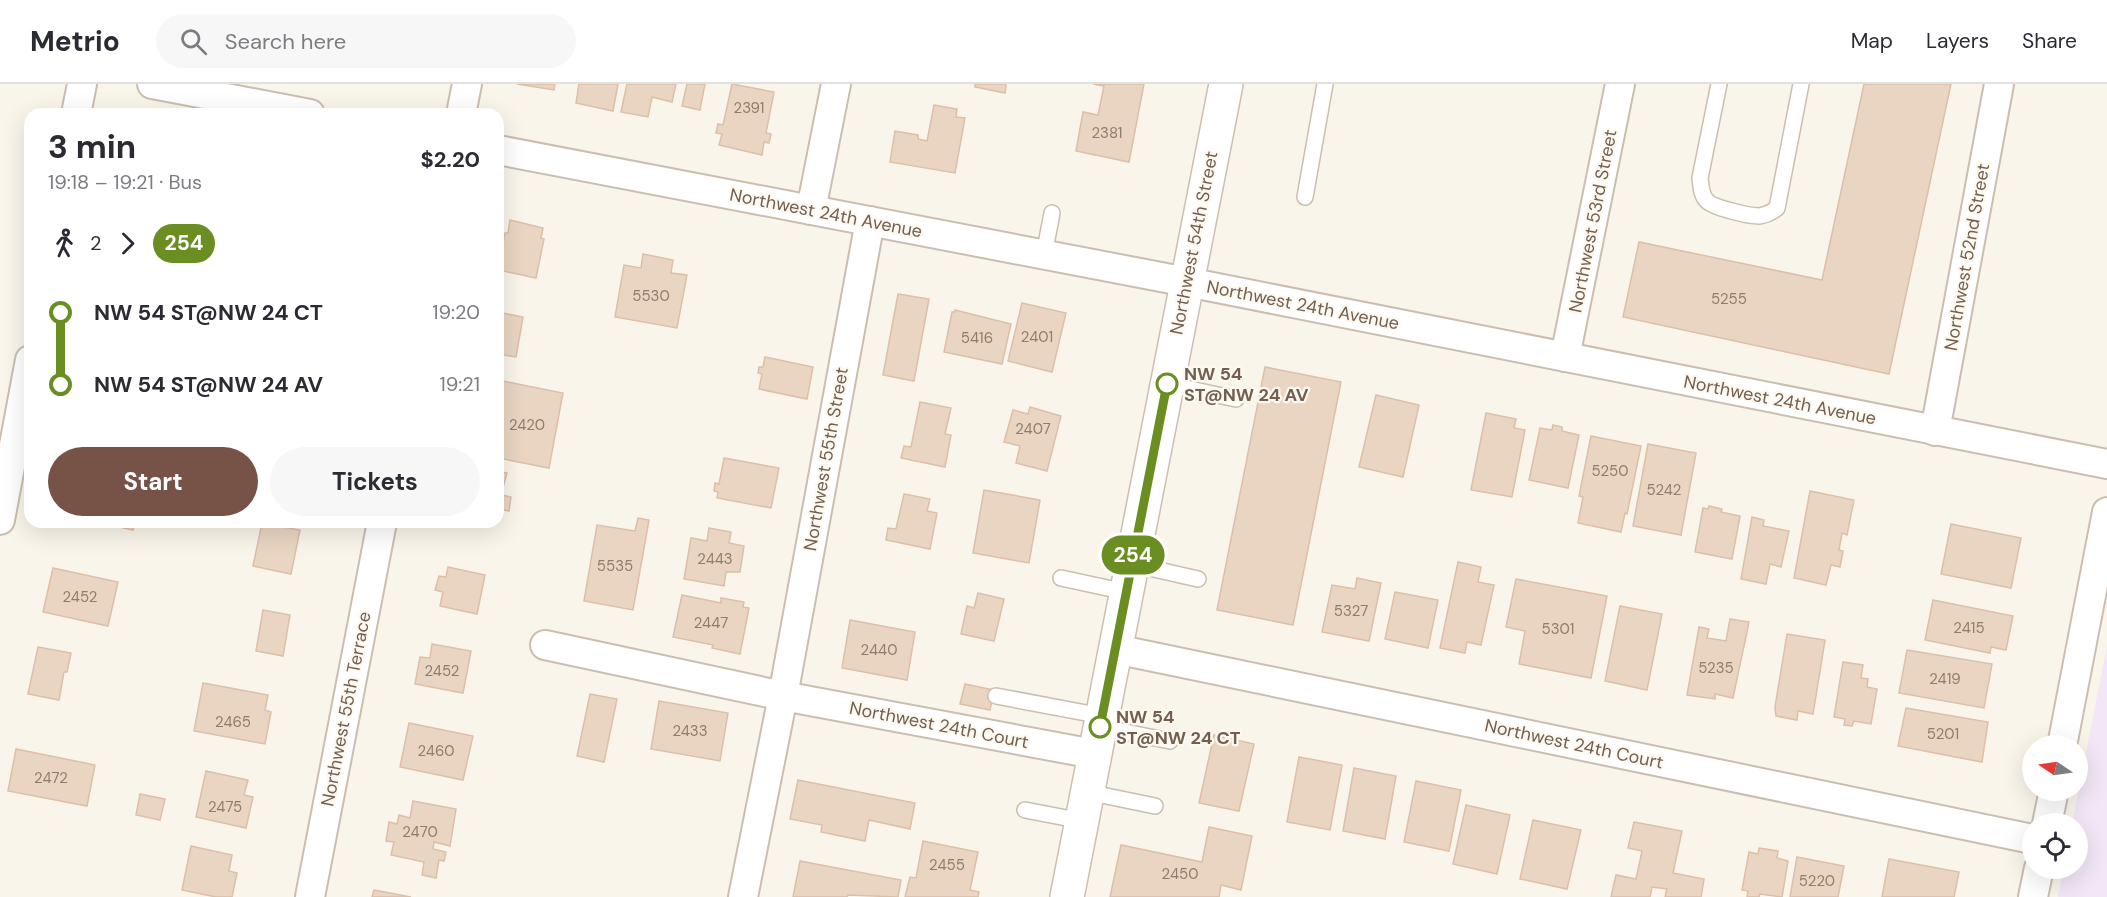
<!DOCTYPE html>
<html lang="en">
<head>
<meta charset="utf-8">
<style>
	:root { --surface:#fff; --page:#f7f7f7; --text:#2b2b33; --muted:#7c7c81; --line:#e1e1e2; --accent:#775247 }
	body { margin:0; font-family:"DM Sans",sans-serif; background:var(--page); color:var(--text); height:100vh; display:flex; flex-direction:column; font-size:22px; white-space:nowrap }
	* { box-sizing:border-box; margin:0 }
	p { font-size:20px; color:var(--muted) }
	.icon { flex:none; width:33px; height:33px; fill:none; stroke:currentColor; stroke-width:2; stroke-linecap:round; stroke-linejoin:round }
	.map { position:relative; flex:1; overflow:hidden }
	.panel { position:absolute; left:24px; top:24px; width:480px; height:420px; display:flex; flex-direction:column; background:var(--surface); border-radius:18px; box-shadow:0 6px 24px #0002 }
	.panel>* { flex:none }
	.badge { padding:0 12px; border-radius:20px; font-size:21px; line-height:39px }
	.needle { width:39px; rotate:283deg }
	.tools { position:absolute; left:2022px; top:651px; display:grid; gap:12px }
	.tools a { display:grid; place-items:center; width:66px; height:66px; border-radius:50%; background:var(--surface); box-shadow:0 6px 24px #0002; font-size:30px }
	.map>.badge { position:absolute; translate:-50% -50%; box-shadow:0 0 0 3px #fff }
	.legs { display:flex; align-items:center; gap:9px; height:66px; padding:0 24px; font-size:20px }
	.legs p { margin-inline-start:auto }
	.summary { display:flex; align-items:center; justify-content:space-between; height:102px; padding:0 24px }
	h1 { font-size:33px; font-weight:700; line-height:45px }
	.button { display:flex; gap:12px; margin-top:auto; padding:12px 24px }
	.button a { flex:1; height:69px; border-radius:36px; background:var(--accent); color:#fff; font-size:24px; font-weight:700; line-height:69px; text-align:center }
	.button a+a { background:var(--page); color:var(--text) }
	ul { padding:0 24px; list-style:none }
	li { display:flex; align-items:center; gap:21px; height:72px; font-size:22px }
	li i { display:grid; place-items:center; width:9px; height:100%; margin:0 8px; background:currentColor }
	li i::after { content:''; width:15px; height:15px; margin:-8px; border:4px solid; border-radius:50%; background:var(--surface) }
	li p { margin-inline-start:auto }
	li:first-child i { background:linear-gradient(#0000 50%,currentColor 0) }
	li:last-child i { background:linear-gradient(currentColor 50%,#0000 0) }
	header { display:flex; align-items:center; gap:36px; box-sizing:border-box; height:84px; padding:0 30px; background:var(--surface); border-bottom:2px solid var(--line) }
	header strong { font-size:28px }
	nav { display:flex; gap:33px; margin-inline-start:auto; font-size:21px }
	.search { width:420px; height:54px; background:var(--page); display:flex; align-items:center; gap:15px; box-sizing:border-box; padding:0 21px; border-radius:33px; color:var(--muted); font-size:22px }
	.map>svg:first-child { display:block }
	.education { fill:#f2e6f7 }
	.building { fill:#ead5c3; stroke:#dcbfa7; stroke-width:1.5 }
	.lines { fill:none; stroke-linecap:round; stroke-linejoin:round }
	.service-casing { stroke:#cbbeb1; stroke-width:18 }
	.minor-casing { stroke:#cbbeb1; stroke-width:32 }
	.secondary-casing { stroke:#cdbfaf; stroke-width:36 }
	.service { stroke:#fff; stroke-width:15 }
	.minor { stroke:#fff; stroke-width:28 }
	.secondary { stroke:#fff; stroke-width:33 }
	.line-1-casing { stroke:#fff; stroke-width:14 }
	.line-1 { stroke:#6b8e23; stroke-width:9 }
	.stop-1-dot { fill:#fff; stroke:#6b8e23; stroke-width:3 }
	.labels { text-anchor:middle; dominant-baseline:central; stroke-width:4.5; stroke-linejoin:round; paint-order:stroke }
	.number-label { font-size:15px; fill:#907c6d }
	.street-label { font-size:18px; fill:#725f50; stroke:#fdf9f0 }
	.stop-label { font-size:18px; font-weight:bold; fill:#725f50; stroke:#fdf9f0; text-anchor:start }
</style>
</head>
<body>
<header>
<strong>Metrio</strong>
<div class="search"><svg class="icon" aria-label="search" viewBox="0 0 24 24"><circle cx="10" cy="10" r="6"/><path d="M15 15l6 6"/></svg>Search here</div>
<nav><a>Map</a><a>Layers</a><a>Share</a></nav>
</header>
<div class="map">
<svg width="2107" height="813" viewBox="0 0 2107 813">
	<rect width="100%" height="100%" fill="#faf5ea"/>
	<path class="education" d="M2107,562V813H2058L2063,785L2078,784V740L2072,739Z"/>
	<g class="building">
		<path d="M517,0H555L554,6Z"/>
		<path d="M579,0H618L613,27L576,19Z"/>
		<path d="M627,0H676L672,18L652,13L648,33L621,28Z"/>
		<path d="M687,0H705L700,26L682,22Z"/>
		<path d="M732,0L774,8L766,49L771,50L769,59L764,58L762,71L719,61L722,50L716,49L718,40L723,41Z"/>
		<path d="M975,0H1006L1005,9L975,3Z"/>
		<path d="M1093,0H1144L1129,78L1076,67L1083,28L1098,31L1104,2Z"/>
		<path d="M1864,0H1951L1889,290L1623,233L1639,158L1822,196Z"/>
		<path d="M934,21L957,25L956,33L965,34L955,89L890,78L895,47L918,51V55L927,57Z"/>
		<path d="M510,136L543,144L541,154L544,155L536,194L498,186L505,149H508Z"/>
		<path d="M643,170L673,176L671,189L687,191L677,244L615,233L624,181L641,184Z"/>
		<path d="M898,210L929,215L914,297L883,291Z"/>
		<path d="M1022,219L1066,229L1052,288L1008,277Z"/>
		<path d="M955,226L1011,240L1002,280L944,268L952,228H955Z"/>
		<path d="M498,228L523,233L516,273L498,270Z"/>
		<path d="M765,273L813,283L807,315L759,305L762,290L758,289L759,283H763Z"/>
		<path d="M1265,283L1341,298L1293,541L1217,526Z"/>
		<path d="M498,296L563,309L549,384L498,374Z"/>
		<path d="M1376,311L1419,321L1403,393L1359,383Z"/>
		<path d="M920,318L951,324L945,350L951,351L945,383L901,374L904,362L911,363Z"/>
		<path d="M1030,323L1061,332L1047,387L1016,379L1020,362L1004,358L1013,326L1028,330Z"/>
		<path d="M1486,329L1516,335L1514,344L1525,346L1512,413L1471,406Z"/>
		<path d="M1553,341L1562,343V347L1579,351L1568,404L1529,396L1540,344L1552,346Z"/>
		<path d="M1591,352L1641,362L1627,430L1625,429L1621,448L1578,439L1583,413L1579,412Z"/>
		<path d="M1648,360L1696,369L1681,451L1633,442Z"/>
		<path d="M724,374L779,384L771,424L717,414L718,408L714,407L715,399L719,400Z"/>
		<path d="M498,387L507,389L501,411L511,413L509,427L499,425L498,431Z"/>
		<path d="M984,406L1040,416L1029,479L973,469Z"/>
		<path d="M1810,407L1854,416L1847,451L1842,449L1839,466L1843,467L1840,483L1831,481L1826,501L1794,494Z"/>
		<path d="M904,410L930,415L927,427L937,429L930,465L886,456L888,444L896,445Z"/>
		<path d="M1709,422L1722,425L1721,428L1740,432L1732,475L1695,468L1703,424L1708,425Z"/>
		<path d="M1752,433L1764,436L1763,442L1789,447L1781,483L1770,480L1766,500L1741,495Z"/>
		<path d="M638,434L649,436L633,526L584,517L597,441L635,447Z"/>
		<path d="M97,438H135L133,446Z"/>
		<path d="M262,439L300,446L291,490L253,482Z"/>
		<path d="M1951,440L2021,454L2011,504L1941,490Z"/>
		<path d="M709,444L731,448L729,459L744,462L740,488H726L724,502L684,495L691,454L707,457Z"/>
		<path d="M1458,478L1481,483L1478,498L1494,501L1481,561L1467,558L1465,569L1440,564Z"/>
		<path d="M448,483L485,491L477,530L440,522L443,508L435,506L439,492L446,493Z"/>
		<path d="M53,484L118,498L108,542L43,528Z"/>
		<path d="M1357,494L1381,499L1369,557L1322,548L1332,501L1355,505Z"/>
		<path d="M1516,495L1607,512L1591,594L1519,580L1525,547L1506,543Z"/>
		<path d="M1395,508L1438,516L1428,564L1385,555Z"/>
		<path d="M978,509L1004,515L994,557L961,550L967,522L974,524Z"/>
		<path d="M682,511L721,519V514L744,518L743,523L749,524L740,570L712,564L713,561L673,553Z"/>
		<path d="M1933,516L2013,532L2006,566L1991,563L1990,569L1925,556Z"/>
		<path d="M1620,522L1662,530L1647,606L1605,597Z"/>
		<path d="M263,526L290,531L283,572L256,567Z"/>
		<path d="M1730,535L1749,538L1733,614L1715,610V615L1687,611L1699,543L1709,545L1707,554L1726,557Z"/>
		<path d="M850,536L915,548L907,596L842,584Z"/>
		<path d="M1787,550L1825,556L1813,630L1798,627L1797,636L1776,632L1775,623Z"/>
		<path d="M432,560L471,567L463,609L415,600L420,573L430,574Z"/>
		<path d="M38,563L71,569L67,588H64L59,616L28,610Z"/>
		<path d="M1907,566L1992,580L1984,624L1899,609Z"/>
		<path d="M1843,578L1863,581L1861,594L1868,595L1867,603L1877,605L1871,640L1854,637L1852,642L1844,641L1845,635L1834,633Z"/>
		<path d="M203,599L268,611L265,626L271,628L265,660L194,647Z"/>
		<path d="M965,600L994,606L990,626L960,620Z"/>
		<path d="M590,610L617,615L604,678L577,672Z"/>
		<path d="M659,617L728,629L720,677L651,665Z"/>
		<path d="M1906,624L1988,638L1982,678L1898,662Z"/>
		<path d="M409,639L473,652L463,696L400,683Z"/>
		<path d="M1214,651L1254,660L1239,727L1199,719Z"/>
		<path d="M16,665L95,681L87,722L8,707Z"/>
		<path d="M1299,673L1342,681L1330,746L1287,738Z"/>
		<path d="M1354,684L1396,692L1385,755L1343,747Z"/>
		<path d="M206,687L248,696L244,711L253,713L246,744L196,733Z"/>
		<path d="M798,696L915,719L910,745L869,736L865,757L821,748L822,741L790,735Z"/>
		<path d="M1416,697L1461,706L1449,767L1404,758Z"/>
		<path d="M140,710L165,715L160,736L136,731Z"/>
		<path d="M413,717L456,725L450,762L434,758L433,765L446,768L444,777L439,776L436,794L422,791L424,778L391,771L394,758L386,757L389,738L397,740L399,731L410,734Z"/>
		<path d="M1466,721L1510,731L1497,790L1453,780Z"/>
		<path d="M1533,736L1581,746L1567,805L1520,795Z"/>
		<path d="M1634,738L1682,747L1673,789L1704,795L1701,813H1665L1667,805L1652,803L1650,813H1611L1616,791L1636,795L1642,767L1628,764Z"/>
		<path d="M1209,743L1252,752L1241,806L1221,801L1219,813H1110L1121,761L1202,778Z"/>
		<path d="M923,757L978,768L970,806L979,808L978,813H905L910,793L916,794Z"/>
		<path d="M191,762L232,771L229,787L237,789L232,813H216L182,806Z"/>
		<path d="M1759,764L1778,767L1777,774L1788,777L1782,813L1760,810L1759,813H1747L1748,807L1742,806L1749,768L1758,770Z"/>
		<path d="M1797,773L1844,782L1838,813H1790Z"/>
		<path d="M1889,775L1959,788L1954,813H1882Z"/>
		<path d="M800,777L901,796L898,813L848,811L847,813H793Z"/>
		<path d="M374,806L411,813H372Z"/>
	</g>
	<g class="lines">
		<g class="service-casing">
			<g id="service">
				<path d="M1719,0L1700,94C1701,102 1701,111 1707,117C1714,124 1749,132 1759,132C1767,131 1771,129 1777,124L1801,0"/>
				<path d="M1305,113L1325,0"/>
				<path d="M1044,171L1052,129"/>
				<path d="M1167,300L1236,315"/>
				<path d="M1132,480L1198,495"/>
				<path d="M1061,494L1126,508"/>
				<path d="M996,612L1102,632"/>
				<path d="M1100,643L1170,657"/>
				<path d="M1087,708L1155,722"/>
				<path d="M1025,726L1082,737"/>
			</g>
		</g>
		<g class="minor-casing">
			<g id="minor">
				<path d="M152,0L310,30"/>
				<path d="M76,30L82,0"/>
				<path d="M461,30L467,0"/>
				<path d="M498,66L1187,198L2107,380"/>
				<path d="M811,126L836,0"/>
				<path d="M1565,273L1620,0"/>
				<path d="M1935,347L1999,0"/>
				<path d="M0,436L30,276"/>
				<path d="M545,561L783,612L1094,670"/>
				<path d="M1115,565L2032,755"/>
				<path d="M2062,662L2107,428"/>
				<path d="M2047,740L2054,706"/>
				<path d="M310,813L382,438"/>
				<path d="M743,813L783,612L870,137"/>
				<path d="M2033,813L2039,784"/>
			</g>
		</g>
		<g class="secondary-casing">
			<path id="secondary" d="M1067,813L1226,0"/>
		</g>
		<use href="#service" class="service"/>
		<use href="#minor" class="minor"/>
		<use href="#secondary" class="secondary"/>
	</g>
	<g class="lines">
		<g class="line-1-casing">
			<path id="line-1" d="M1100,643L1167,300"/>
		</g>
		<use href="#line-1" class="line-1"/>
	</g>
	<g class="stop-1-dot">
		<circle cx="1167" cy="300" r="10"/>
		<circle cx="1100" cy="643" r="10"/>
	</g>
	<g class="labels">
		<g class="number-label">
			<text x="749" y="24">2391</text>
			<text x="1107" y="49">2381</text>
			<text x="651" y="212">5530</text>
			<text x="1729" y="215">5255</text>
			<text x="1037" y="253">2401</text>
			<text x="977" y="254">5416</text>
			<text x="527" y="341">2420</text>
			<text x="1033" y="345">2407</text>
			<text x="1610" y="387">5250</text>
			<text x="1664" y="406">5242</text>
			<text x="715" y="475">2443</text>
			<text x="615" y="482">5535</text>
			<text x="80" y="513">2452</text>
			<text x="1351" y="527">5327</text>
			<text x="711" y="539">2447</text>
			<text x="1969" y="544">2415</text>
			<text x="1558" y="545">5301</text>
			<text x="879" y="566">2440</text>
			<text x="1716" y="584">5235</text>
			<text x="442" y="587">2452</text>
			<text x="1945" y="595">2419</text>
			<text x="233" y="638">2465</text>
			<text x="690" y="647">2433</text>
			<text x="1943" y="650">5201</text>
			<text x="436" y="667">2460</text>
			<text x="51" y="694">2472</text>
			<text x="225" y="723">2475</text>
			<text x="420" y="748">2470</text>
			<text x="947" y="781">2455</text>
			<text x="1180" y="790">2450</text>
			<text x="1817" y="797">5220</text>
		</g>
		<g class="street-label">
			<text transform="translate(826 129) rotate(11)">Northwest 24th Avenue</text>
			<text transform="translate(1593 137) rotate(-79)">Northwest 53rd Street</text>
			<text transform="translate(1194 159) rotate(-79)">Northwest 54th Street</text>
			<text transform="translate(1967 173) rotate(-80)">Northwest 52nd Street</text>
			<text transform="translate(1303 221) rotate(11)">Northwest 24th Avenue</text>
			<text transform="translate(1780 316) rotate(11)">Northwest 24th Avenue</text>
			<text transform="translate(826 375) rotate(-80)">Northwest 55th Street</text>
			<text transform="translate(346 625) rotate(-79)">Northwest 55th Terrace</text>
			<text transform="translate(939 641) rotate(11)">Northwest 24th Court</text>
			<text transform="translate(1574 660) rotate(12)">Northwest 24th Court</text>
		</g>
		<g class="stop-label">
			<text x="1184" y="290">NW 54<tspan x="1184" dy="21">ST@NW 24 AV</tspan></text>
			<text x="1116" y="633">NW 54<tspan x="1116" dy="21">ST@NW 24 CT</tspan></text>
		</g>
	</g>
</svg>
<div class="tools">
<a><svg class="needle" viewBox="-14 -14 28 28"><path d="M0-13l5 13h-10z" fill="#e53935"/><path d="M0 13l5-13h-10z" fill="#7c7c81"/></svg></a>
<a><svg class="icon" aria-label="locate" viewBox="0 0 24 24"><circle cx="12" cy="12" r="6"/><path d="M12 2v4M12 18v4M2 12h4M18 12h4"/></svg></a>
</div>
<b class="badge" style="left:1133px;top:471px;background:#6b8e23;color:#fff">254</b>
<section class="panel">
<div class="summary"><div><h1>3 min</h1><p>19:18 – 19:21 · Bus</p></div><b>$2.20</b></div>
<div class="legs"><svg class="icon" aria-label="walk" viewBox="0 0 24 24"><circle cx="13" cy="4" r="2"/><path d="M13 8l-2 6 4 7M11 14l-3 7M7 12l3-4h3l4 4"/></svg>2<svg class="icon" aria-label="forward" viewBox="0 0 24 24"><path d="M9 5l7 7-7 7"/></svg><b class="badge" style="background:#6b8e23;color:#fff">254</b></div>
<ul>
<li><i style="color:#6b8e23"></i><b>NW 54 ST@NW 24 CT</b><p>19:20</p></li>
<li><i style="color:#6b8e23"></i><b>NW 54 ST@NW 24 AV</b><p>19:21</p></li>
</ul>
<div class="button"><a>Start</a><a>Tickets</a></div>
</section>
</div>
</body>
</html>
